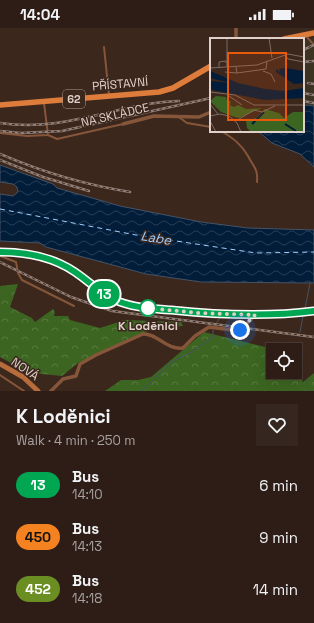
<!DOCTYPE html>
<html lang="en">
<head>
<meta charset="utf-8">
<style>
	:root { --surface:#2d1d16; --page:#35261f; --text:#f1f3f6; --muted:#a7a2a1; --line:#483b35 }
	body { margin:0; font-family:"Space Grotesk",sans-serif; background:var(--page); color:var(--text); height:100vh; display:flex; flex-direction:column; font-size:15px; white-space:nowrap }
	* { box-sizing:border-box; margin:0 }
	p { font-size:13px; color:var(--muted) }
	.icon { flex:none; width:22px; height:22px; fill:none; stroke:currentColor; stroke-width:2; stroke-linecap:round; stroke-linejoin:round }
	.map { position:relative; height:363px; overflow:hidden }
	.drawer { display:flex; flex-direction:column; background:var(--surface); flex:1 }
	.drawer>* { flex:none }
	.badge { padding:0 8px; border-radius:13px; font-size:14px; line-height:26px }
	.tools { position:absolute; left:266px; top:315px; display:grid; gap:8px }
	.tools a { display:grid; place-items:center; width:36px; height:36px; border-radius:0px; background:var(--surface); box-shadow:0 4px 16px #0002,0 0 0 1px var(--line); font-size:20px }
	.you { position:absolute; width:20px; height:20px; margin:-10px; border:3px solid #fff; border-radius:50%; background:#1a73e8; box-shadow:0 0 0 6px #1a73e833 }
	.map>.badge { position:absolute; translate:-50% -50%; box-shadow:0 0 0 2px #fff }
	.round { display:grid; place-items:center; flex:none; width:42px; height:42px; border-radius:0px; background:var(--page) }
	.head { display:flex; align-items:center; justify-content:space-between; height:68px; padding:0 16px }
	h1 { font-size:19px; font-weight:800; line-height:30px }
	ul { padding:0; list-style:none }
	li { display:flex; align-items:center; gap:12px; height:52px; padding:0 16px }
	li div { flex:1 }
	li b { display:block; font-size:15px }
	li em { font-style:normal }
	li .badge { min-width:44px; font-weight:700; text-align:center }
	.status { display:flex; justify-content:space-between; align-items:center; height:28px; padding:0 20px; background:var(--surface); direction:ltr }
	.status svg { height:11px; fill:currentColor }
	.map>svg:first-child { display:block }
	.industrial { fill:#3c3322 }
	.forest { fill:url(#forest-crowns) }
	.water { fill:url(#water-waves); stroke:#445365 }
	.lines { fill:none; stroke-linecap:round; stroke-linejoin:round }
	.stream { stroke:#445365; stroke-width:1 }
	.ferry { stroke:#a1cefe; stroke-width:1; stroke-dasharray:5 4; stroke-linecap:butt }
	.lane { stroke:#86563a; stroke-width:2 }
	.street { stroke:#86563a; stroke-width:3.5 }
	.secondary { stroke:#b76c3c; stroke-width:5 }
	.primary { stroke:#dd7c3b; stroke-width:5.5 }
	.rail-casing { stroke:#928078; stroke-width:2.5 }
	.rail { stroke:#3c271d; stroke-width:1; stroke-dasharray:3; stroke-linecap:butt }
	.line-casing { stroke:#fff; stroke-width:9 }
	.line { stroke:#00a651; stroke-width:6 }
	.walk { stroke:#dfd0ca; stroke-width:4; stroke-dasharray:0 7.2 }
	.stop-dot { fill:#fff; stroke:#00a651; stroke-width:2 }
	.labels { text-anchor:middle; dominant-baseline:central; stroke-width:3; stroke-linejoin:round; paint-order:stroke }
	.shield { fill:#3c271d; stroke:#ae9d96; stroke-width:1 }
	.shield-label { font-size:11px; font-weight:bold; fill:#dfd0ca }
	.street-label { font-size:12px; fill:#dfd0ca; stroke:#3c271d }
	.stop-label { font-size:12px; font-weight:bold; fill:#dfd0ca; stroke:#3c271d }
	.water-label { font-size:13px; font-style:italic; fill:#a1cefe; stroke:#3c271d }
	.inset-river { fill:none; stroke:#011d3a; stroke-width:2 }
	.inset-road { fill:none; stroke:#7d6b62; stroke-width:1 }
	.view { fill:#e8590c; fill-opacity:0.15; stroke:#e8590c; stroke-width:2 }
	.inset-edge { fill:none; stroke:#dfd0ca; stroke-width:2 }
</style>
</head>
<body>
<div class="status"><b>14:04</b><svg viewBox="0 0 49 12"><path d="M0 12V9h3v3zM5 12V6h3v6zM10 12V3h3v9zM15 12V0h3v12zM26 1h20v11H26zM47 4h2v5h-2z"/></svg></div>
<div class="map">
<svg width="314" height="363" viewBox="0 0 314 363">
	<defs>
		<pattern id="forest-crowns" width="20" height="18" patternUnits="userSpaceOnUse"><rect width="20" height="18" fill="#3c6521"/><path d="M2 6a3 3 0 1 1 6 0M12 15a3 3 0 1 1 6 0" fill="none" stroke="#587a40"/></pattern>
		<pattern id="water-waves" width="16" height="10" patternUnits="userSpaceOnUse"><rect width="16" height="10" fill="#011d3a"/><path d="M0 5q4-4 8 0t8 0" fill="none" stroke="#263d55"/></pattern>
	</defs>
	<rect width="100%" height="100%" fill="#3c271d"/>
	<path class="industrial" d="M314,10V78L303,76V13Z"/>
	<g class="forest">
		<path d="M18,256L10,279L32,290L35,294L53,281L55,284L54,288H68L70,292L100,300L125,292L181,294L183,298L158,300L146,304L78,335L62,348L42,346L24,342L0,329V258Z"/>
		<path d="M204,304L278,322H273V344L295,343L303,354L314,345V363H105L121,352H138L151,349Z"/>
	</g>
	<g class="water">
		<path d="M306,77L314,78V139L300,126L272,115L258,103H303V78Z"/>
		<path d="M0,137L53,156L57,160L120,178L201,194L248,200L314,202V255L201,254L146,246L46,219L40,215L0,213V166L13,168L18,164L17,159L13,156L0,154Z"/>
	</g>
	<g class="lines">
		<g class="stream">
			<path d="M305,281L310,255"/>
			<path d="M215,297L220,290"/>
			<path d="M300,304L303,288"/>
			<path d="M307,352L308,363"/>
			<path d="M142,363L170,335L191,324L213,309V302"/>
		</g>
		<path class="ferry" d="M0,181L136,207L256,225L314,224"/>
		<g class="lane">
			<path d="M306,8L314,17"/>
			<path d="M104,19L109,67"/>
			<path d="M180,90L187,95L211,99"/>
			<path d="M221,103C233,110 241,116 248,128C254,140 258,140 257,154"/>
			<path d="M0,105L27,108L48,107L44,75"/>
			<path d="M48,107L57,111L123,96"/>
			<path d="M0,228L16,234L18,245L22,252L74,278"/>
			<path d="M0,347L24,363"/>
		</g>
		<g class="street">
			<path d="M236,0V11"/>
			<path d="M123,96L154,88L199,89L211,84"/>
			<path d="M51,363L63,351L76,348L80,336L96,327L143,306C157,305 166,322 183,320L195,308L209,299L240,303L255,287"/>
		</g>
		<g class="secondary">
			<path d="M0,224C26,224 53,229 75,244C90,254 103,268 121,274C137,280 155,281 171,282C219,287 267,289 314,283"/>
			<path d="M0,336L23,349L38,363"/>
		</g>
		<g class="primary">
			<path d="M284,11L314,5"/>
			<path d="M0,77L159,64L173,60L211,38"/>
		</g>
		<g class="rail-casing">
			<g id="rail">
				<path d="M303,22L314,17"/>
				<path d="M303,34L314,33"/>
				<path d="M308,55L314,56"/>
				<path d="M303,65L314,67"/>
				<path d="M303,73L314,75"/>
				<path d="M0,95C65,105 117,75 179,73"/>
				<path d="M0,103L21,105L62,103L211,70"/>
				<path d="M0,126C42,144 85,157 130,164"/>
				<path d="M0,132L43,149L89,163"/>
				<path d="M0,234L71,269L112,283L314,309"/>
			</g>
		</g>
		<use href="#rail" class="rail"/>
	</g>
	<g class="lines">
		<g class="line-casing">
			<path id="line" d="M0,224C26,224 53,229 75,244C90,254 103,268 120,274C136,280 155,281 171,282C219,287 267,289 314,283"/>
		</g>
		<use href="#line" class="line"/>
		<path class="walk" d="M148,280L198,285L255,287L240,302"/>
	</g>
	<circle class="stop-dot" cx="148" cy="280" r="8"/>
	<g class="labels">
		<rect class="shield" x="63" y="62" width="22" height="18" rx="3"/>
		<g class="shield-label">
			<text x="74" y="71">62</text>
		</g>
		<g class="street-label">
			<text transform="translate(120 56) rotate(-5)">PŘÍSTAVNÍ</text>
			<text transform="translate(115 87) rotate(-13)">NA SKLÁDCE</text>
			<text transform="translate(25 341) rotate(35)">NOVÁ</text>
		</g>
		<g class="stop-label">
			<text x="148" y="298">K Loděnici</text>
		</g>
		<g class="water-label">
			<text transform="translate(156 210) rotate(9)">Labe</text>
		</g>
	</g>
	<g transform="translate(210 10)">
		<rect width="94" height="94" fill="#3c271d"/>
		<path d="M6,58L16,59L17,63H21L20,67L24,69L28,67L36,71L52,70L29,80L22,78L11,74L0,63ZM55,71L69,75L74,80L83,74H94V94H41L37,90L36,83L46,80Z" fill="#3c6521"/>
		<path d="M74,30L94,33V45L84,46L66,34V31L70,34L69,31ZM0,33L28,45L55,51L74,53L94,50V60L55,62L3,52L0,51V43L21,45L0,40Z" fill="#011d3a"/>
		<path class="inset-river" d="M0,47L65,57L94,54M42,86L54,74M75,86L86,93"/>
		<path class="inset-road" d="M59,0L62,20M75,17L78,21L94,24M17,29V0M0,30L47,27L78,16L94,19M9,30V24L16,23V25M53,33L61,36L65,44M15,34L27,35L26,29M27,35L56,31L57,23M0,54L25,57L44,67H94M19,58L32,67M0,66L8,76M0,78L10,76L19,78L27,85L31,94M0,83L6,94M26,83L44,72L52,74L65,68"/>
		<path class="view" d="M18,15H76V82H18Z"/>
		<rect width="94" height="94" class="inset-edge"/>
	</g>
</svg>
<div class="tools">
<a><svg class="icon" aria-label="locate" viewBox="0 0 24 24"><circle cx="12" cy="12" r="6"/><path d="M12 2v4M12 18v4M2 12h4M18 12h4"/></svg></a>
</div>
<div class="you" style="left:240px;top:302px"></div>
<b class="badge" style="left:104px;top:266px;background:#00a651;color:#fff">13</b>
</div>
<section class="drawer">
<div class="head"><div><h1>K Loděnici</h1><p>Walk · 4 min · 250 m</p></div><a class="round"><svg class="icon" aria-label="heart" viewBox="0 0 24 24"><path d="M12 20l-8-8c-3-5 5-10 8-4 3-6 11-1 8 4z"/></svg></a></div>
<ul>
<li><span class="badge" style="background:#00a651;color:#fff">13</span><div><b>Bus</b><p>14:10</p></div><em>6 min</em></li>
<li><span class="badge" style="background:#f58220;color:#111">450</span><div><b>Bus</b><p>14:13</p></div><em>9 min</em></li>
<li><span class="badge" style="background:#6b8e23;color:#fff">452</span><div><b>Bus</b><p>14:18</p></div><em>14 min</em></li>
</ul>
</section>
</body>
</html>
